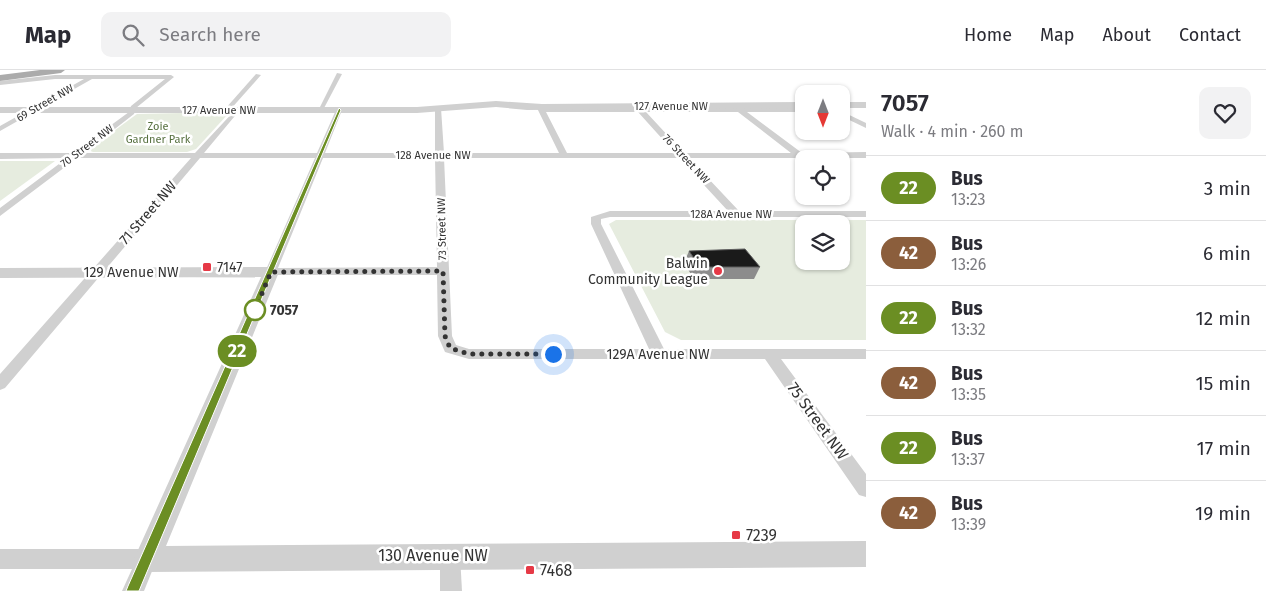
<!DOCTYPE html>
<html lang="en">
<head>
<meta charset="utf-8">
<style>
	:root { --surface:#fff; --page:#f2f2f3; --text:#2b2b33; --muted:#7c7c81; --line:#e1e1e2 }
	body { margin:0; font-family:"Fira Sans",sans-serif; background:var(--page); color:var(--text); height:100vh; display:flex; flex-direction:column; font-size:19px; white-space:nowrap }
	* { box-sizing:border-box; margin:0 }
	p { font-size:16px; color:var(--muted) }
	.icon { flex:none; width:28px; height:28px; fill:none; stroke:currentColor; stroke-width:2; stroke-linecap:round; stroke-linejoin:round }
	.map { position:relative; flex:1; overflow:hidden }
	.details { display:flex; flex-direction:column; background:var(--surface); width:400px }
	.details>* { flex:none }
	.badge { padding:0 10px; border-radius:16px; font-size:18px; line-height:32px }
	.needle { width:32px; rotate:180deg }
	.controls { position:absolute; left:795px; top:15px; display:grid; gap:10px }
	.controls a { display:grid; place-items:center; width:55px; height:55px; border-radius:10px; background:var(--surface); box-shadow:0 1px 4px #0004; font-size:25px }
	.you { position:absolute; width:25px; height:25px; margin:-12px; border:4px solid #fff; border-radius:50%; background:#1a73e8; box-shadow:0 0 0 8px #1a73e833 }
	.map>.badge { position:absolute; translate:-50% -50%; box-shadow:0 0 0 2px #fff }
	.round { display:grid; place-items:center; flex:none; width:52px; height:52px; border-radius:10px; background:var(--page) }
	.summary { display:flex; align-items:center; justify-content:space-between; height:85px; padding:0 15px }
	h1 { font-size:24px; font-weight:600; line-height:38px }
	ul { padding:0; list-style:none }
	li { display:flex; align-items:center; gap:15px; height:65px; padding:0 15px; border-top:1px solid var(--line) }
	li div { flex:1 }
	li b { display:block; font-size:19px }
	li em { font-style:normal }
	li .badge { min-width:55px; font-weight:700; text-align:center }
	header { display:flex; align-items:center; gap:30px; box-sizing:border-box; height:70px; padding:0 25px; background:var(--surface); border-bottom:1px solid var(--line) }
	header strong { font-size:24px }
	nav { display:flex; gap:28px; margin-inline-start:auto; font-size:18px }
	.search { width:350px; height:45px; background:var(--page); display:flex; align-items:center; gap:12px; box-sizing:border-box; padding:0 18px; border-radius:10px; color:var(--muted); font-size:19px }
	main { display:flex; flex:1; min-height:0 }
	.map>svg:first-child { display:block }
	.green { fill:#e6ecdf; fill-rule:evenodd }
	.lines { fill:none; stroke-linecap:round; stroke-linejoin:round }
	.minor { fill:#d0d0d0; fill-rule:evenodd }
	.tertiary { fill:#d0d0d0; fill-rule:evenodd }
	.primary { fill:#ababab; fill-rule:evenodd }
	.wall { fill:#8c8c8c }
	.building { fill:#1a1a1a; stroke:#5f5f5f }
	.line { fill:#6b8e23; stroke:#fff }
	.walk { stroke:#333; stroke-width:5; stroke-dasharray:0 9 }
	.poi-dot { fill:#e63946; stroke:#fff; stroke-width:2 }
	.stop-dot { fill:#fff; stroke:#6b8e23; stroke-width:2.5 }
	.labels { text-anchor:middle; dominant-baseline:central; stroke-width:5; stroke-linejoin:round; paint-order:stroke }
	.far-street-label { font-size:11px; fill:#333; stroke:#fff }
	.far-park-label { font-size:11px; fill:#56703f; stroke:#fff }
	.street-label { font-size:14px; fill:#333; stroke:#fff }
	.poi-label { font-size:14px; fill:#333; stroke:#fff; text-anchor:end }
	.stop-label { font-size:14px; font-weight:bold; fill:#333; stroke:#fff; text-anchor:start }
	.near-street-label { font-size:16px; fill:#333; stroke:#fff }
	.near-poi-label { font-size:16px; fill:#333; stroke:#fff; text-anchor:start }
</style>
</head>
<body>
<header>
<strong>Map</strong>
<div class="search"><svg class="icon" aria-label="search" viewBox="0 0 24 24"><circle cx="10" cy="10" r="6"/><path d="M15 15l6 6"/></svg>Search here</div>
<nav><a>Home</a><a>Map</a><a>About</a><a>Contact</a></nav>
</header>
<main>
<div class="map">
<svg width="866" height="521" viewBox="0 0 866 521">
	<rect width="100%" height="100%" fill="#fff"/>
	<g class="green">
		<path d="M227,42L228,44L196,79L187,82H93L88,80L137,44Z"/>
		<path d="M0,91H55L0,131Z"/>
		<path d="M616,150H866V270H681L665,262L609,154ZM804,154H841V191H804Z"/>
	</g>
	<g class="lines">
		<g class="minor">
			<path d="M337,3L342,4L323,40L318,41Z"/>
			<path d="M256,4L261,5L229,41H225V39Z"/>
			<path d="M55,5H171L174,7L136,38L134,44L84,83H195L237,38L239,41L204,83H317L336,40L339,38L342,40L325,83H435V38L438,36L441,38L444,83H559L536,36L539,34L543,38H634L633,36L636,34L642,38H804V42H747L802,83L866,82V88H689L739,141H866V147H610L601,149V154L664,279H866V289H781L866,404V427L859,425L765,289H469L445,282L438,266L437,205H267L265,202L315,88H200L5,318L0,320V304L191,88H77L0,146V138L67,88L0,89V83H73L129,42L131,36L165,9H92L0,61V56L84,9H55L0,15V11ZM546,42H638L675,83H567ZM646,42H738L791,83H684ZM323,88H435L437,197L278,198ZM444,88H679L728,141H610L591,147V154L649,279H469L456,275L452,266Z"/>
			<path d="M841,41L866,53V58L841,46Z"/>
			<path d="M450,475L457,478L460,485L462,521H440V485L443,478Z"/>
			<path d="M0,479H147L154,482L157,489L144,521H122L132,499H0Z"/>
		</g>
		<g class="tertiary">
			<path d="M496,31L542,34L804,32V38L527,40L496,37L417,43H0V37H417Z"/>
			<rect x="841" y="32" width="25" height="6"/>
			<path d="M271,197L279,202L166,476L866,471V497L147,502L138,498L134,489L138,480L261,207L0,208V198Z"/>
		</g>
		<path class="primary" d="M40,0H65L61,3L0,11V5Z"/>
	</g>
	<path class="wall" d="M689,181L760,197L754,209H694L684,193Z"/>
	<path class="building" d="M745,179L760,197H700L689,181Z"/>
	<path class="line" d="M339,38L341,40L139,521H126L128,516Z"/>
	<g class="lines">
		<path class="walk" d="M255,240L271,202L443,201L445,266L450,278L469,284H553"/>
	</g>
	<g class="poi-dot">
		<rect x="202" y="192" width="10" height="10" rx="2.5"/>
		<circle cx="718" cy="201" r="5"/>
		<rect x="731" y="460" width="10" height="10" rx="2.5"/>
		<rect x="525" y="495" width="10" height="10" rx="2.5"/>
	</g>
	<circle class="stop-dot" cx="255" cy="240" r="10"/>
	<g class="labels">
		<g class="far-street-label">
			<text transform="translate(45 33) rotate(-30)">69 Street NW</text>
			<text x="671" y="36">127 Avenue NW</text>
			<text x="219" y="40">127 Avenue NW</text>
			<text transform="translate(87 76) rotate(-37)">70 Street NW</text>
			<text x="433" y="85">128 Avenue NW</text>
			<text transform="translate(686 89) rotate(47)">76 Street NW</text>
			<text x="731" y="144">128A Avenue NW</text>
			<text transform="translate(442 159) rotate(-91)">73 Street NW</text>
		</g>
		<g class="far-park-label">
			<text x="158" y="56">Zoie<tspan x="158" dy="13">Gardner Park</tspan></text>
		</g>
		<g class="street-label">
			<text transform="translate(148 143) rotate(-49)">71 Street NW</text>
			<text x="131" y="202">129 Avenue NW</text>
			<text x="658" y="284">129A Avenue NW</text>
		</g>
		<g class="poi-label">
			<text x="708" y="193">Balwin<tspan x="708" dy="16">Community League</tspan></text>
			<text x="217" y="197" text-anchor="start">7147</text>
		</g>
		<g class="stop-label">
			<text x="270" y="240">7057</text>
		</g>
		<g class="near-street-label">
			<text transform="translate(818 351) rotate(54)">75 Street NW</text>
			<text x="433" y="485">130 Avenue NW</text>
		</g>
		<g class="near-poi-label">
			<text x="746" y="465">7239</text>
			<text x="540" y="500">7468</text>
		</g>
	</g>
</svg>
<div class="controls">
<a><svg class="needle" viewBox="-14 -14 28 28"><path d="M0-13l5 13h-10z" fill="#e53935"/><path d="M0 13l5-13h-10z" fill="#7c7c81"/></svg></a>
<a><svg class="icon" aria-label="locate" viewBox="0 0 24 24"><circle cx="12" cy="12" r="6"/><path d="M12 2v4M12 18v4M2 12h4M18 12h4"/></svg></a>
<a><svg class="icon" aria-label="layers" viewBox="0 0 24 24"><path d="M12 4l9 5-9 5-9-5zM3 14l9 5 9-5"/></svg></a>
</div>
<div class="you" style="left:553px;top:284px"></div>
<b class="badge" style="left:237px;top:281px;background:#6b8e23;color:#fff">22</b>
</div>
<section class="details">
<div class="summary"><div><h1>7057</h1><p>Walk · 4 min · 260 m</p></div><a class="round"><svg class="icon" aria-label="heart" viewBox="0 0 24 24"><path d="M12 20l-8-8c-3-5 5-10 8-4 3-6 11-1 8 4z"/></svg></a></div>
<ul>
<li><span class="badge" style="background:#6b8e23;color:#fff">22</span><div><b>Bus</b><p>13:23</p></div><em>3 min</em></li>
<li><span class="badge" style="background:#8b5e3c;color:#fff">42</span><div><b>Bus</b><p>13:26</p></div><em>6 min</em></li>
<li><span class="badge" style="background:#6b8e23;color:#fff">22</span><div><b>Bus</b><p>13:32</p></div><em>12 min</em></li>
<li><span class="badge" style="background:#8b5e3c;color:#fff">42</span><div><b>Bus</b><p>13:35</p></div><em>15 min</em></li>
<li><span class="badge" style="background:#6b8e23;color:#fff">22</span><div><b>Bus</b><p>13:37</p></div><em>17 min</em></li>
<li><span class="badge" style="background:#8b5e3c;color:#fff">42</span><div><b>Bus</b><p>13:39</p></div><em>19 min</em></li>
</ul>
</section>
</main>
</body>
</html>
